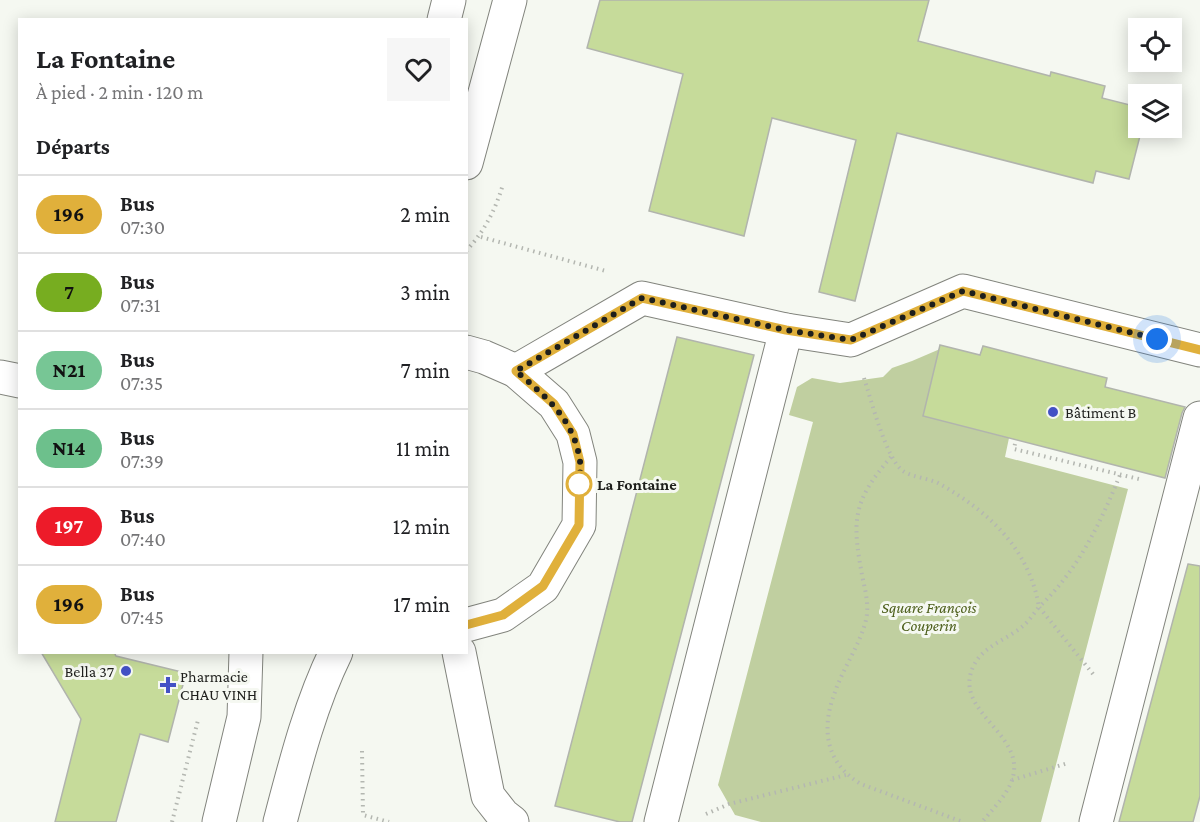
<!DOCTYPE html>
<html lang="fr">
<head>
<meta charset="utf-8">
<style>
	:root { --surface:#fff; --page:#f6f6f6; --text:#202124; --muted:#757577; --line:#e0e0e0 }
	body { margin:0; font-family:"Crimson Pro",serif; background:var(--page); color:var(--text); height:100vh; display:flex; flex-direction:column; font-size:22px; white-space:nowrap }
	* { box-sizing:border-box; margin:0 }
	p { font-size:20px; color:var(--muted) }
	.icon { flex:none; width:33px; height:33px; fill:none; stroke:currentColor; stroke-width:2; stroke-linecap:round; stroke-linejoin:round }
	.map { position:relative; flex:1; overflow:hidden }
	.sheet { position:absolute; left:18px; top:18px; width:450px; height:636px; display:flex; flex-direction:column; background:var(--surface); border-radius:0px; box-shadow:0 3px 15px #0003 }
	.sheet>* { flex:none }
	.badge { padding:0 12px; border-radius:20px; font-size:21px; line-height:39px }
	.tools { position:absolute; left:1128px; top:18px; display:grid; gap:12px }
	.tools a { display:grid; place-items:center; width:54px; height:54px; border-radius:0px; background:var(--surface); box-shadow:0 3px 15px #0003; font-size:30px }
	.you { position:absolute; width:30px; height:30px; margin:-15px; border:4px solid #fff; border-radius:50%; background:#1a73e8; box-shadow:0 0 0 9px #1a73e833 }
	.map>.badge { position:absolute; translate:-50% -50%; box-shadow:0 0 0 3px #fff }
	h2 { padding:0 18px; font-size:22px; line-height:54px }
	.round { display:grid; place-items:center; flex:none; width:63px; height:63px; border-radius:0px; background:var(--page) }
	.overview { display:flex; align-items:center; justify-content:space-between; height:102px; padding:0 18px }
	h1 { font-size:28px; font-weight:700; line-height:45px }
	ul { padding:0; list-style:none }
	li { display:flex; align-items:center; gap:18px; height:78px; padding:0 18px; border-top:2px solid var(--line) }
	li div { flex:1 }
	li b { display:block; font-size:22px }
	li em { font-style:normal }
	li .badge { min-width:66px; font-weight:700; text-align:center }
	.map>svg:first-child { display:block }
	.green { fill:#c0cfa0 }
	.building { fill:#c6db9a; stroke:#b1b4ad; stroke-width:1.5 }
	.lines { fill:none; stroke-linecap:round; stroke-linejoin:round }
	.street-casing { stroke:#82847d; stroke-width:35 }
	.secondary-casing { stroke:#82847d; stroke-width:35 }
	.primary-casing { stroke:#82847d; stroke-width:35 }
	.path { stroke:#b4b7b1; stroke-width:4; stroke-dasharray:1.5 4.5; stroke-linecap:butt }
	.street { stroke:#fff; stroke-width:33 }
	.secondary { stroke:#fff; stroke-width:33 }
	.primary { stroke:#fff; stroke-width:33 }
	.line-casing { stroke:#fff; stroke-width:14 }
	.line { stroke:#e0b03b; stroke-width:9 }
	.walk { stroke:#1e1f1c; stroke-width:6; stroke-dasharray:0 10.8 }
	.poi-dot { fill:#4351c5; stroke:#f5f8f1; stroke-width:2 }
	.stop-dot { fill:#fff; stroke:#e0b03b; stroke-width:3 }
	.labels { text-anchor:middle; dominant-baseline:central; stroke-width:6; stroke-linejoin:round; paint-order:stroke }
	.poi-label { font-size:16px; fill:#1e1f1c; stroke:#f5f8f1; text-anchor:start }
	.stop-label { font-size:16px; font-weight:bold; fill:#1e1f1c; stroke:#f5f8f1; text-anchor:start }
	.park-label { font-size:16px; font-style:italic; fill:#4c5e1a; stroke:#f5f8f1 }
</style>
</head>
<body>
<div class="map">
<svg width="1200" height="822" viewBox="0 0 1200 822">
	<rect width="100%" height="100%" fill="#f5f8f1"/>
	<path class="green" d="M940,349L924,416L1009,438L1005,457L1128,489L1041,822H761L735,815L718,785L813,422L789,415L797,387L812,378L840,383L883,377L892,368L912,361Z"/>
	<g class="building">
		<path d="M600,0H929L918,41L1050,76L1051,72L1105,86L1102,98L1138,107V128H1142L1129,179L1096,171L1093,183L897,133L855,301L819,292L856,140L772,118L744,236L649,211L683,74L587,48Z"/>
		<path d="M677,337L754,355L632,822H620L555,806Z"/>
		<path d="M940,345L980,355L983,346L1107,378L1105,387L1185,407L1182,413L1165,478L923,416Z"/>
		<path d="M1188,564L1200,566V796L1193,822H1119Z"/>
		<path d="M41,652H114L116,656L186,673L168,742L140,734L116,822H55L81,719Z"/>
	</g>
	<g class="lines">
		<g class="street-casing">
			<g id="street">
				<path d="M466,352L484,357L516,371L554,404L573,434L580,462L579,525L543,587L503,615L466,625"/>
				<path d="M516,371L642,298L786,330L851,340L963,291L1200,350"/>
				<path d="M459,652L488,796L503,815L512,822"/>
				<path d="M661,822L786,330"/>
				<path d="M1096,822L1200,418"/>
			</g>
		</g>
		<g class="secondary-casing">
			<path id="secondary" d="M0,377L20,381"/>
		</g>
		<g class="primary-casing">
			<g id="primary">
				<path d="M444,20L449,0"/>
				<path d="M466,163L510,0"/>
				<path d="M219,822L244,717L246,652"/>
				<path d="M280,822C295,765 310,705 336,652"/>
			</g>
		</g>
		<g class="path">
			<path d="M481,237L606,271"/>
			<path d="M466,251C484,232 496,209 503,184"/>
			<path d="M864,378C871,399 886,459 903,471C912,477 927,478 938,483C988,511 1029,548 1039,607C1034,613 1030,620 1024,625C1009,639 984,645 974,665C950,712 1028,733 1012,780C1007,795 992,810 982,822"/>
			<path d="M1015,444L1014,449L1143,480"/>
			<path d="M891,457C851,503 852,522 863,580C866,593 869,607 866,620C860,645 843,668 835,692C821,728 825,763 861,784L963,822"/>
			<path d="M1093,674L1039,607C1078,570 1100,524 1120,475"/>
			<path d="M362,751L363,815L389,822"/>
			<path d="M1012,780L1068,763"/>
			<path d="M706,814L729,804L846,775"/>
			<path d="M172,822L198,720"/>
		</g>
		<use href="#street" class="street"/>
		<use href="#secondary" class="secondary"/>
		<use href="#primary" class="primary"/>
	</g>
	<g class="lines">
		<g class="line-casing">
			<path id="line" d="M466,625L503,615L543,586L579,525L580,462L573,434L554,404L516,371L642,298L786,330L851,340L963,291L1200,350"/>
		</g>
		<use href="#line" class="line"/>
		<path class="walk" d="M579,484V489C579,480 581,470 580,461C574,419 546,397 516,371L642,298L786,330L851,340L963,291L1157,339"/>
	</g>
	<g class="poi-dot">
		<circle cx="1053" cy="412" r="6"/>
		<circle cx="126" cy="671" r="6"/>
		<path d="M165 676h6v6h6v6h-6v6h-6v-6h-6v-6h6z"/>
	</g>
	<circle class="stop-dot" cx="579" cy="484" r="12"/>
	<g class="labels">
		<g class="poi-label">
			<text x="1065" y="412">Bâtiment B</text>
			<text x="114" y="671" text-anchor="end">Bella 37</text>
			<text x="180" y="676">Pharmacie<tspan x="180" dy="18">CHAU VINH</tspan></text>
		</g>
		<g class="stop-label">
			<text x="597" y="484">La Fontaine</text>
		</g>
		<g class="park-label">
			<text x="929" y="607">Square François<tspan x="929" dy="18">Couperin</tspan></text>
		</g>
	</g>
</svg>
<div class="tools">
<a><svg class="icon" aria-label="locate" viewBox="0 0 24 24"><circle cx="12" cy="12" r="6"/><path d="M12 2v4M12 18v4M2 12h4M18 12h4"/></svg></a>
<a><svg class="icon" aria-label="layers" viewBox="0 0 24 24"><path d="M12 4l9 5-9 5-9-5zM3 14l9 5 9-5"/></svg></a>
</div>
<div class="you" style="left:1157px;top:339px"></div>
<section class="sheet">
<div class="overview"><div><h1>La Fontaine</h1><p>À pied · 2 min · 120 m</p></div><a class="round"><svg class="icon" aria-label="heart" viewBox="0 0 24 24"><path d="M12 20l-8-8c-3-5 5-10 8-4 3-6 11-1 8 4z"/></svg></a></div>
<h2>Départs</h2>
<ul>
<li><span class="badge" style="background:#e0b03b;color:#111">196</span><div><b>Bus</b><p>07:30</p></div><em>2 min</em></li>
<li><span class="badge" style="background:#77ad20;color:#111">7</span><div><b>Bus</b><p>07:31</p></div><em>3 min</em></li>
<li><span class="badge" style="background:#77c695;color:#111">N21</span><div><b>Bus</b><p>07:35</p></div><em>7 min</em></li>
<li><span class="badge" style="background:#6dc08c;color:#111">N14</span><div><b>Bus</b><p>07:39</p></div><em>11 min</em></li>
<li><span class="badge" style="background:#ed1b29;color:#fff">197</span><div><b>Bus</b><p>07:40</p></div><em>12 min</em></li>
<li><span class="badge" style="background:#e0b03b;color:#111">196</span><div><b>Bus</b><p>07:45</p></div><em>17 min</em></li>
</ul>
</section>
</div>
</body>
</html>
